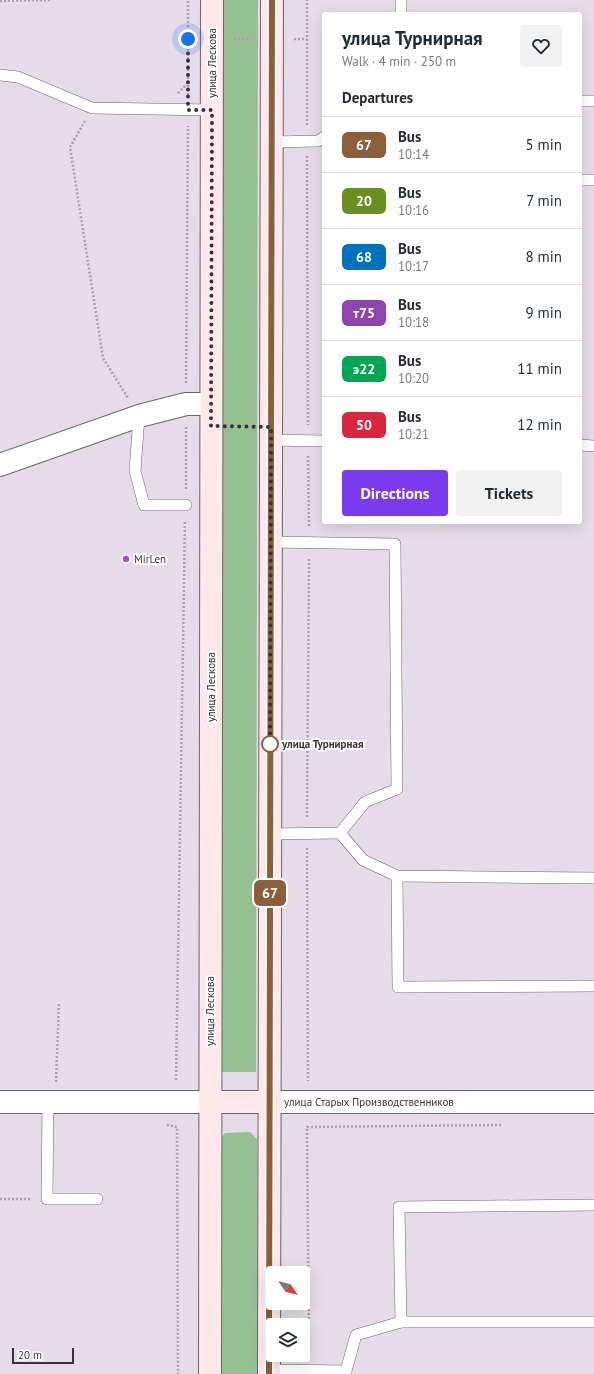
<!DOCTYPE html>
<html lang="en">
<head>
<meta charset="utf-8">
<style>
	:root { --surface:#fff; --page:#f2f2f3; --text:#1f2937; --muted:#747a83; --line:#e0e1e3; --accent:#7c3aed }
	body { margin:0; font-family:"PT Sans",sans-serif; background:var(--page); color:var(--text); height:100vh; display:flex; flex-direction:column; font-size:15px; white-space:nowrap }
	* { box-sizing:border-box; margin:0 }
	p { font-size:13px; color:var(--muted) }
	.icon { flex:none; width:22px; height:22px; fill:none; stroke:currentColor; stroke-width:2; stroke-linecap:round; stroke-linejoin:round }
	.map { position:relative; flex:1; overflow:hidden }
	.side { position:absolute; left:322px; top:12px; width:260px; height:512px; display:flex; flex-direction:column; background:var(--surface); border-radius:4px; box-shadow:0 4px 16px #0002 }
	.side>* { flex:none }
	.badge { padding:0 8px; border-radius:6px; font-size:14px; line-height:26px }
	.needle { width:26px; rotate:125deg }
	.fabs { position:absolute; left:266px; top:1266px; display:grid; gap:8px }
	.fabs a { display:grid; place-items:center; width:44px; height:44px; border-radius:4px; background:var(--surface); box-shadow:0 4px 16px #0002; font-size:20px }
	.scale { position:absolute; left:12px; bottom:10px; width:62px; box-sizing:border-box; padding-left:4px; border:2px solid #363237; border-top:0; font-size:11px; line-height:14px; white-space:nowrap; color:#363237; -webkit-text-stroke:3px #fff; paint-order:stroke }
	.you { position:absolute; width:20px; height:20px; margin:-10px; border:3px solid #fff; border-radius:50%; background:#1a73e8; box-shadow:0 0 0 6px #1a73e833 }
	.map>.badge { position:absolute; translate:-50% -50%; box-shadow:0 0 0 2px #fff }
	h2 { padding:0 20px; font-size:15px; line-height:36px }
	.round { display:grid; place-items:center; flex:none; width:42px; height:42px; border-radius:4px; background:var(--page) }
	.summary { display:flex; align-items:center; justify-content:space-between; height:68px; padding:0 20px }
	h1 { font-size:19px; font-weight:700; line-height:30px }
	.button { display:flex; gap:8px; margin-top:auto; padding:8px 20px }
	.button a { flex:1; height:46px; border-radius:4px; background:var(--accent); color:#fff; font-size:16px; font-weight:700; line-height:46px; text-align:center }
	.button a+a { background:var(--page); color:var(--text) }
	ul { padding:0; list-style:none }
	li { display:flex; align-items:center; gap:12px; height:56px; padding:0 20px; border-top:1px solid var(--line) }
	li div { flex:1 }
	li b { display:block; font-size:15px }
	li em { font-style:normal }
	li .badge { min-width:44px; font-weight:700; text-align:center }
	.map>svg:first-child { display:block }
	.green { fill:#95c090 }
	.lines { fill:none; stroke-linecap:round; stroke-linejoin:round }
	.service-casing { stroke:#6c626e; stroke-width:12 }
	.minor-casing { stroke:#6c626e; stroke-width:24 }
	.tertiary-casing { stroke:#6c626e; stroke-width:24 }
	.secondary-casing { stroke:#6c626e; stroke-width:24 }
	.path { stroke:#aaa1ac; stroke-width:2.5; stroke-dasharray:2 2; stroke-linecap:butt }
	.service { stroke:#fff; stroke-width:11 }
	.minor { stroke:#fff; stroke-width:22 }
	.tertiary { stroke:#fff; stroke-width:22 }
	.secondary { stroke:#fee8ea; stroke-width:22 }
	.line-casing { stroke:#fff; stroke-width:9 }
	.line { stroke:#8b5e3c; stroke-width:6 }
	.walk { stroke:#363237; stroke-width:4; stroke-dasharray:0 7.2 }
	.poi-dot { fill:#9856cc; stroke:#fff; stroke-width:1.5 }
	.stop-dot { fill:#fff; stroke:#8b5e3c; stroke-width:2 }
	.labels { text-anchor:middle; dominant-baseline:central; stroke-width:4; stroke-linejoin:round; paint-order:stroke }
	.street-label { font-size:11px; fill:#363237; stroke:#fff }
	.poi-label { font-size:11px; fill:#363237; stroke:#fff; text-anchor:start }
	.stop-label { font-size:11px; font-weight:bold; fill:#363237; stroke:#fff; text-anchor:start }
</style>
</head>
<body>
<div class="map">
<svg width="594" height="1374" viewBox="0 0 594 1374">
	<rect width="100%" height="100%" fill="#e6dbe9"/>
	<g class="green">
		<path d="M222,0H258L256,1072H218Z"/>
		<path d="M250,1132L257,1139L258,1374H220V1139L225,1133Z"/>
	</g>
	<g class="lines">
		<g class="service-casing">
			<g id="service">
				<path d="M401,14V0"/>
				<path d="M0,75L18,77L92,108L212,110"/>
				<path d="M580,101H594"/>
				<path d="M272,142L318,141L324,137"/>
				<path d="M580,180H594"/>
				<path d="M139,416L135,471L144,505H186"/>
				<path d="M271,440L324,441"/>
				<path d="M580,445L594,446"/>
				<path d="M340,833L363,860L397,876L594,878"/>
				<path d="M270,834L340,833L365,802L397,789L395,544L271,542"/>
				<path d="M397,876L398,987L594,986"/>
				<path d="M48,1102L47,1199H97"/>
				<path d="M401,1322L399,1207L594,1205"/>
				<path d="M269,1370L346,1371L356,1335L401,1322H594"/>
			</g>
		</g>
		<g class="minor-casing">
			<g id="minor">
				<path d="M0,465L139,416L186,404H211"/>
				<path d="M0,1102H210"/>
			</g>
		</g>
		<g class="tertiary-casing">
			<path id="tertiary" d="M270,1102H594"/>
		</g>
		<g class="secondary-casing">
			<g id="secondary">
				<path d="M210,1102H270"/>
				<path d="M210,1374L212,0"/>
				<path d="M269,1374L272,0"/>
			</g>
		</g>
		<g class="path">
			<path d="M0,1L52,0"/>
			<path d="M234,39H251"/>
			<path d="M294,39H307"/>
			<path d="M178,93L187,84"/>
			<path d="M188,95V0"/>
			<path d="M85,121L70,147L103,358L128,398"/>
			<path d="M307,125V0"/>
			<path d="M307,156L308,425"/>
			<path d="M186,383L188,126"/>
			<path d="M233,426L250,427"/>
			<path d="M308,456L309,527"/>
			<path d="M186,489V426"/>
			<path d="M307,817L309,558"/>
			<path d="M307,848L308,1081"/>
			<path d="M176,1080L185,520"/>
			<path d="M56,1082L59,1002"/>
			<path d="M167,1125L177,1127L178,1374"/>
			<path d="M0,1199H32"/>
			<path d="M309,1355L307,1127L502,1125"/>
		</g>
		<use href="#service" class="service"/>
		<use href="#minor" class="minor"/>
		<use href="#tertiary" class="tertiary"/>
		<use href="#secondary" class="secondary"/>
	</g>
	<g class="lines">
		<g class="line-casing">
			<path id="line" d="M269,1374L272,0"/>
		</g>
		<use href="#line" class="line"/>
		<path class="walk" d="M188,39V110H212L211,426L271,427L270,744"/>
	</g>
	<circle class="poi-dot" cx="126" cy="559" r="4"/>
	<circle class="stop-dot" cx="270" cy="744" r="8"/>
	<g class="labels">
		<g class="street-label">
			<text transform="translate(212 63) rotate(-90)">улица Лескова</text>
			<text transform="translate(211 687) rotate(-90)">улица Лескова</text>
			<text transform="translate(210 1011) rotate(-90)">улица Лескова</text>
			<text x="369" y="1102">улица Старых Производственников</text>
		</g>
		<g class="poi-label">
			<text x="134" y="559">MirLen</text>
		</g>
		<g class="stop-label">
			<text x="282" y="744">улица Турнирная</text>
		</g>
	</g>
</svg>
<div class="fabs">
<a><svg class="needle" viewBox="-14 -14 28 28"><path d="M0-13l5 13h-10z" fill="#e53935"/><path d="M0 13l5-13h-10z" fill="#747a83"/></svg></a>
<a><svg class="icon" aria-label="layers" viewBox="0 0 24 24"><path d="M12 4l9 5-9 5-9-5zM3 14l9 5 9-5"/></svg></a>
</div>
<div class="scale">20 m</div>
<div class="you" style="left:188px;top:39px"></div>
<b class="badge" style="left:270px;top:893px;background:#8b5e3c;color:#fff">67</b>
<section class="side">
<div class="summary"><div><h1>улица Турнирная</h1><p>Walk · 4 min · 250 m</p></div><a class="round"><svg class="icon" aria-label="heart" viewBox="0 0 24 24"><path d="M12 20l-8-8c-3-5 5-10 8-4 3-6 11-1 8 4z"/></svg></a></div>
<h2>Departures</h2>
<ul>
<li><span class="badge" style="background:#8b5e3c;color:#fff">67</span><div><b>Bus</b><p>10:14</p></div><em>5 min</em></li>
<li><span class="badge" style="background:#6b8e23;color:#fff">20</span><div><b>Bus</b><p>10:16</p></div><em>7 min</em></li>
<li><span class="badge" style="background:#0072bc;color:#fff">68</span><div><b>Bus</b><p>10:17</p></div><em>8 min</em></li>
<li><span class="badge" style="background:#8e44ad;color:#fff">т75</span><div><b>Bus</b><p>10:18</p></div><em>9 min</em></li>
<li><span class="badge" style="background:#00a651;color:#fff">э22</span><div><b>Bus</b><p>10:20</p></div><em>11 min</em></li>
<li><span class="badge" style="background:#d7263d;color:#fff">50</span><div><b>Bus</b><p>10:21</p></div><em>12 min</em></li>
</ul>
<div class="button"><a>Directions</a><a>Tickets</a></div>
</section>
</div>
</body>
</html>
